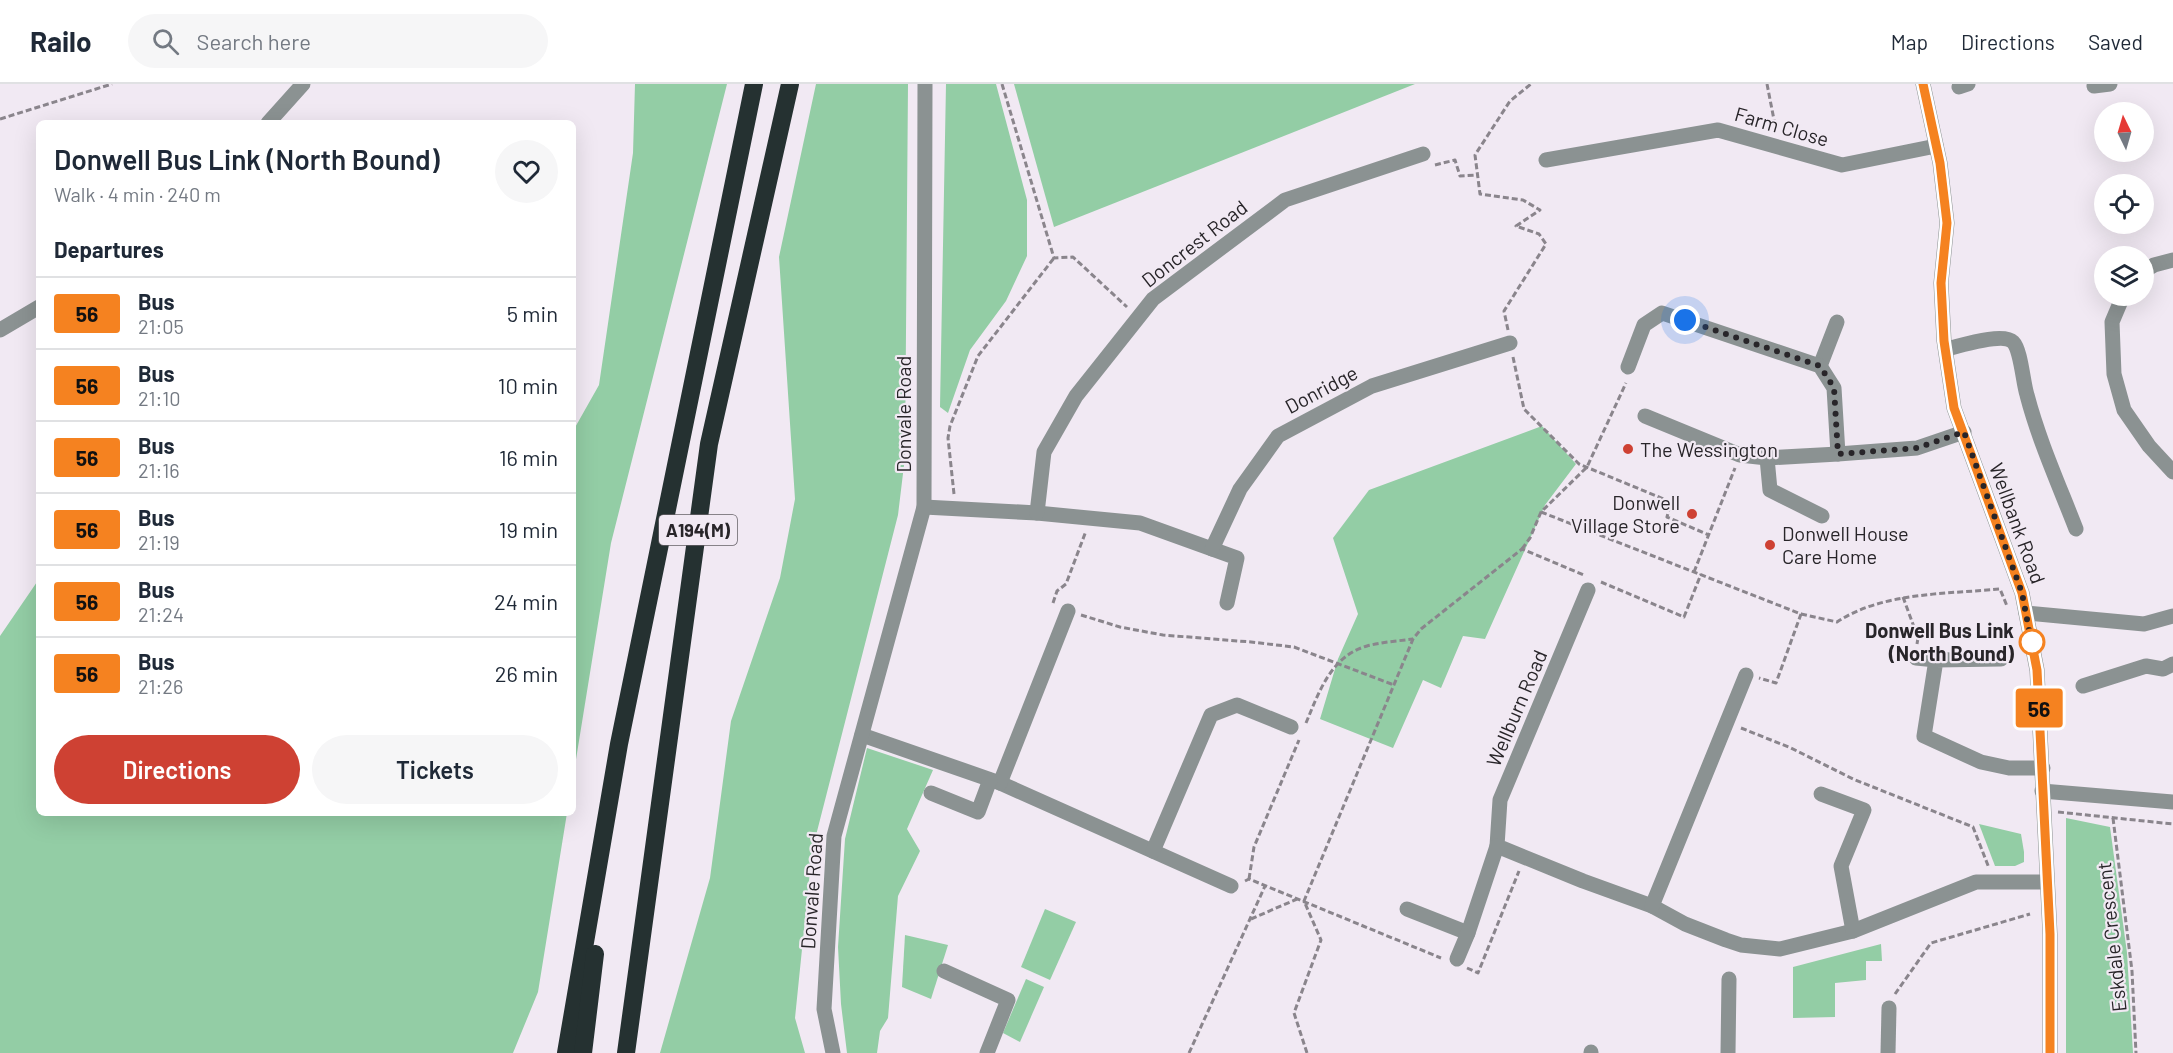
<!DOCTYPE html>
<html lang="en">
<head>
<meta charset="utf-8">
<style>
	:root { --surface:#fff; --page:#f6f6f7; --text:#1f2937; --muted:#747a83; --line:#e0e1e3; --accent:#ce4133 }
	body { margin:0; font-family:Barlow,sans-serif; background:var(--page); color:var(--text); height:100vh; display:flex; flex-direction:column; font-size:22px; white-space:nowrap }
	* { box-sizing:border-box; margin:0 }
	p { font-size:20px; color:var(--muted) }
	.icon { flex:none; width:33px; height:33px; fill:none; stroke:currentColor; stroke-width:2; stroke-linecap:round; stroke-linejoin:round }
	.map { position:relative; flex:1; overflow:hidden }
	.sheet { position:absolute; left:36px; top:36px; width:540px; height:696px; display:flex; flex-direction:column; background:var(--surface); border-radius:9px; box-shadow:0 6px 24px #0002 }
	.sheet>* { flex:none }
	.badge { padding:0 12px; border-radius:4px; font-size:21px; line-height:39px }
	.needle { width:39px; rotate:355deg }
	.fabs { position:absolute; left:2094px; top:18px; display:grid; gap:12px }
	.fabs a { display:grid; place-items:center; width:60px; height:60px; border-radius:50%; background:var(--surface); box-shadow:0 6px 24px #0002; font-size:30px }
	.you { position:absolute; width:30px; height:30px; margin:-15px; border:4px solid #fff; border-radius:50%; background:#1a73e8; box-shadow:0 0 0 9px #1a73e833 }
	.map>.badge { position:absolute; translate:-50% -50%; box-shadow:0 0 0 3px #fff }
	h2 { padding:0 18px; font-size:22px; line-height:54px }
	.round { display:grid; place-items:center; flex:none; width:63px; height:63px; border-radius:32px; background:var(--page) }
	.head { display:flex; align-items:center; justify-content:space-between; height:102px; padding:0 18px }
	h1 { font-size:28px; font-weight:600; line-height:45px }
	.action { display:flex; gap:12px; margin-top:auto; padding:12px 18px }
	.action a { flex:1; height:69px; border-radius:36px; background:var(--accent); color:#fff; font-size:24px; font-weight:600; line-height:69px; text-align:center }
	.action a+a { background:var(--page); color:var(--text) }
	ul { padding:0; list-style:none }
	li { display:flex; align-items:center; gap:18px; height:72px; padding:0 18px; border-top:2px solid var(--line) }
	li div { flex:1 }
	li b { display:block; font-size:22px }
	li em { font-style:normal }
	li .badge { min-width:66px; font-weight:700; text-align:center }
	header { display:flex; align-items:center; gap:36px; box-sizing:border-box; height:84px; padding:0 30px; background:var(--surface); border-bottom:2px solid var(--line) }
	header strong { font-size:28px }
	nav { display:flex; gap:33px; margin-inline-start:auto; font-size:21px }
	.search { width:420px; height:54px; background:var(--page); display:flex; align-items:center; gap:15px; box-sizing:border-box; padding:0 21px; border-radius:33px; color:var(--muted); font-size:22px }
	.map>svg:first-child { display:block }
	.green { fill:#93cda5 }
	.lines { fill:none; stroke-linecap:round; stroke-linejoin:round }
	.path { stroke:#8a858c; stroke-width:3; stroke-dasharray:6 3; stroke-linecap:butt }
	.minor { stroke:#8b9292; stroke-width:15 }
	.highway { stroke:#253131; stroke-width:18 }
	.line-casing { stroke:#fff; stroke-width:14 }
	.line { stroke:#f58220; stroke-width:9 }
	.walk { stroke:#282529; stroke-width:6; stroke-dasharray:0 10.8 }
	.poi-dot { fill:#ce4133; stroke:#f1e9f3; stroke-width:2 }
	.stop-dot { fill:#fff; stroke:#f58220; stroke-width:3 }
	.labels { text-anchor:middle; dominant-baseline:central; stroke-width:4.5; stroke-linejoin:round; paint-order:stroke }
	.shield { fill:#f1e9f3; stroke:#646066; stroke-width:1.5 }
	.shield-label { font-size:18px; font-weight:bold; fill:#282529 }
	.street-label { font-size:20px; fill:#282529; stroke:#f1e9f3 }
	.poi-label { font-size:20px; fill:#282529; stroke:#f1e9f3; text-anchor:start }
	.stop-label { font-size:20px; font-weight:bold; fill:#282529; stroke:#f1e9f3; text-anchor:end }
</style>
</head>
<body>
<header>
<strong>Railo</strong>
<div class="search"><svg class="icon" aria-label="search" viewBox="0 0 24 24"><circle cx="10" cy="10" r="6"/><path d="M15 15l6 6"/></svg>Search here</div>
<nav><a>Map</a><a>Directions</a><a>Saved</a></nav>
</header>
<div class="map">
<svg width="2173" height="969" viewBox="0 0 2173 969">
	<rect width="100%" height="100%" fill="#f1e9f3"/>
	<g class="green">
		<path d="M635,0H727L611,459L573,694V347L599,301L633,69Z"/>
		<path d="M816,0H908L905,373L898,431L812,767L795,934L805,969H660L710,794L731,637L780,494L795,415L779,173Z"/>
		<path d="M946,0H996L1027,116V172L1006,217L970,266L948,329L940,323Z"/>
		<path d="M1014,0H1415L1054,143Z"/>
		<path d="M1542,342L1576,380L1545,421L1485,555L1463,552L1441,604L1423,596L1393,664L1320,635L1338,575L1358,530L1333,454L1369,406Z"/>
		<path d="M39,495V729H567L538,908L513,969H0V552Z"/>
		<path d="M867,664L933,686L907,745L920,767L898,812L888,934L880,947L877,969H847L841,920L838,863L845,755Z"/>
		<path d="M2066,734L2110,743L2127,869L2133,969H2066Z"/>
		<path d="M1979,740L2021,750L2024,768V778L2015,782H1995Z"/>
		<path d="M1045,825L1076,838L1050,896L1021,883Z"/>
		<path d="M905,851L948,861L931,915L902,903Z"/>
		<path d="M1881,860L1882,877H1866V896L1835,899V933L1793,934V883Z"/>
		<path d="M1026,895L1044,903L1020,958L1003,949Z"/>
	</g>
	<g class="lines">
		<g class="path">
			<path d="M1002,0L1054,174L1073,173L1127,223"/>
			<path d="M1767,0L1776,46"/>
			<path d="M0,35L112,0"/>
			<path d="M1435,81L1455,76L1460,92L1477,91"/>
			<path d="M1508,246L1504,227L1546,160L1539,150L1516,142L1540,126L1523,116L1480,110L1475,71L1510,17L1531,0"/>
			<path d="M1513,273L1524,325L1579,380L1671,418L1667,433L1709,451"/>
			<path d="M954,410L948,354L950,342L978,272L1054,174"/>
			<path d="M1541,428L1801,530L1776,599L1759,594"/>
			<path d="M1522,465L1530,454L1541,428L1587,383L1626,299"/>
			<path d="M1694,488L1735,384"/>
			<path d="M1601,498L1684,533L1701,490"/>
			<path d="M1903,513L1918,554L1917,560"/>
			<path d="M1053,519L1057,507L1066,500L1086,447"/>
			<path d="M1801,530L1837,538C1882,508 1947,510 2000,505L2007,522"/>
			<path d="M1081,531L1120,543L1163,551L1251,558L1294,563L1394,601"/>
			<path d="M1306,639C1319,608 1331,572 1367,562C1382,558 1398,557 1413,555"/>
			<path d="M1741,644L1791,664L1853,695L1973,743L1989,784"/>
			<path d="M2058,728L2173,740"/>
			<path d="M2113,734L2132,887L2136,969"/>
			<path d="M1249,795L1254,763L1299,656"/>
			<path d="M1245,797L1249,795L1441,874"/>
			<path d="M1251,835L1297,815"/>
			<path d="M1467,884L1478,889L1519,787"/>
			<path d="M1895,910L1931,859L2030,830"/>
			<path d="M1189,969L1265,802"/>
			<path d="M1307,969L1294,929L1321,856L1304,817L1413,555L1421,545L1522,465L1584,491"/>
		</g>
		<g class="minor">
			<path d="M1923,0L1940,79L1947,139L1941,199L1944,257L1954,324L2022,509L2037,586L2050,850V969"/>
			<path d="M2094,2L2110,0"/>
			<path d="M1959,3L1968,0"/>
			<path d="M268,39L303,0"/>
			<path d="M1546,76L1718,46L1842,81L1936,62"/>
			<path d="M2144,187L2154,181L2173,176"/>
			<path d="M2123,212L2112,238L2114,290L2124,326L2149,362L2173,388"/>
			<path d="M0,246L39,223"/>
			<path d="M1946,265C1960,262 2003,248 2013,258C2021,266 2023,299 2027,311C2039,357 2059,401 2076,445"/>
			<path d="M1820,282L1837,238"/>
			<path d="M1628,283L1644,241L1662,229L1820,282L1834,304L1838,370L1917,364L1964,348"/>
			<path d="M1645,332L1740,371L1767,374L1838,370"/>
			<path d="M1767,374L1770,406L1822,432"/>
			<path d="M924,423L1037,429L1140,439L1237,474L1227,519"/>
			<path d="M1037,429L1044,368L1076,312L1153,215L1285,116L1423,70"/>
			<path d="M1212,465L1240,405L1278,352L1372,302L1510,259"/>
			<path d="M1588,506L1500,716L1497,762L1583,797L1652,822L1685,840L1726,856L1741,861L1780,865L1853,847L1976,798H2047"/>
			<path d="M2026,529L2144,540L2173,532"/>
			<path d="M1916,574L1936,576"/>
			<path d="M2001,575L1936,576L1924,652L1981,678L2009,684H2043"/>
			<path d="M2083,602L2146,582L2163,585L2173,580"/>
			<path d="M862,651L1000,699L1231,802"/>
			<path d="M1000,699L1068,527"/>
			<path d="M2042,707L2173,718"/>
			<path d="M931,709L978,728L990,696"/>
			<path d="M1821,710L1864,726L1841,782L1853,847"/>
			<path d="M1153,767L1211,631L1237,621L1291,643"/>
			<path d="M1652,822L1746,591"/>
			<path d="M1407,825L1468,849"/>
			<path d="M1457,875L1468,849L1497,762"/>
			<path d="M944,887L1008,916L987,969"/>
			<path d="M833,969L824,925L834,752L924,423L925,0"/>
			<path d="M1591,969V968"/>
			<path d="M1728,969L1729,895"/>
			<path d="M1888,969L1889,924"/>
		</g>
		<g class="highway">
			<path d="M566,969L619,660L754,0"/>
			<path d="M583,969L595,870"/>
			<path d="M626,969L709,360L790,0"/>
		</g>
	</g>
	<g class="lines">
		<g class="line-casing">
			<path id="line" d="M1923,0L1940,79L1947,139L1941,199L1944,257L1954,324L2022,509L2037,586L2050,850V969"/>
		</g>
		<use href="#line" class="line"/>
		<path class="walk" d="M1685,236L1820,282L1834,304L1838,370L1917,364L1964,348L2022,509L2033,567L2032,558"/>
	</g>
	<g class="poi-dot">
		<circle cx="1628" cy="365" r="6"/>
		<circle cx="1692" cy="430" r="6"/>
		<circle cx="1770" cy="461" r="6"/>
	</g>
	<circle class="stop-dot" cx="2032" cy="558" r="12"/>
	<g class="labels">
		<rect class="shield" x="659" y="431" width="78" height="30" rx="4.5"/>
		<g class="shield-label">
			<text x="698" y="446">A194(M)</text>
		</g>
		<g class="street-label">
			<text transform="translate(1782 42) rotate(16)">Farm Close</text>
			<text transform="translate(1194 159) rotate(-38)">Doncrest Road</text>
			<text transform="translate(1321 305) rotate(-28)">Donridge</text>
			<text transform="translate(903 330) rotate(-90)">Donvale Road</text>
			<text transform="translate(2018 439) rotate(70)">Wellbank Road</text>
			<text transform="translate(1516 624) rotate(-67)">Wellburn Road</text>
			<text transform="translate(811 807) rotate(-86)">Donvale Road</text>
			<text transform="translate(2111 853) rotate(-96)">Eskdale Crescent</text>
		</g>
		<g class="poi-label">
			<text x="1640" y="365">The Wessington</text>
			<text x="1680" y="418" text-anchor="end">Donwell<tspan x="1680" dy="23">Village Store</tspan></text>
			<text x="1782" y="449">Donwell House<tspan x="1782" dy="23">Care Home</tspan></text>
		</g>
		<g class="stop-label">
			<text x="2014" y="546">Donwell Bus Link<tspan x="2014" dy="23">(North Bound)</tspan></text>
		</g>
	</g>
</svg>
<div class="fabs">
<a><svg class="needle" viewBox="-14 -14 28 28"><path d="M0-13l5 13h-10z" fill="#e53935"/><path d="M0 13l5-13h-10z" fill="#747a83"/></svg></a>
<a><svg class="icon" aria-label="locate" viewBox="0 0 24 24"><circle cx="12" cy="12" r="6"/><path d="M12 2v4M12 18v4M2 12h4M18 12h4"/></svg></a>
<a><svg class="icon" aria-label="layers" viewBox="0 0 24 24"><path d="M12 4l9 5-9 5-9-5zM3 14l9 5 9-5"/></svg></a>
</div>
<div class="you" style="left:1685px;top:236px"></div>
<b class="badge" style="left:2039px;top:624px;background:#f58220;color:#111">56</b>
<section class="sheet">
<div class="head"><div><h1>Donwell Bus Link (North Bound)</h1><p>Walk · 4 min · 240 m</p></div><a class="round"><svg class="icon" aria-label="heart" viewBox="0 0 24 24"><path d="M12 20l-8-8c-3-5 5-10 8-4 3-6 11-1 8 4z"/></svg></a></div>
<h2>Departures</h2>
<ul>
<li><span class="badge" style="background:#f58220;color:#111">56</span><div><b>Bus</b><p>21:05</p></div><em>5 min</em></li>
<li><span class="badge" style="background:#f58220;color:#111">56</span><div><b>Bus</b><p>21:10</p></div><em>10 min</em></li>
<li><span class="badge" style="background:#f58220;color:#111">56</span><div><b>Bus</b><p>21:16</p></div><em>16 min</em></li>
<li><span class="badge" style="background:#f58220;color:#111">56</span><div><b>Bus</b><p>21:19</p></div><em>19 min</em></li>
<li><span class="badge" style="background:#f58220;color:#111">56</span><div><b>Bus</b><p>21:24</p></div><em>24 min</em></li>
<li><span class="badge" style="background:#f58220;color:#111">56</span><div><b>Bus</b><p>21:26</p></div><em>26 min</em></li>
</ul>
<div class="action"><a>Directions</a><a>Tickets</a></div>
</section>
</div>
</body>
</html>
